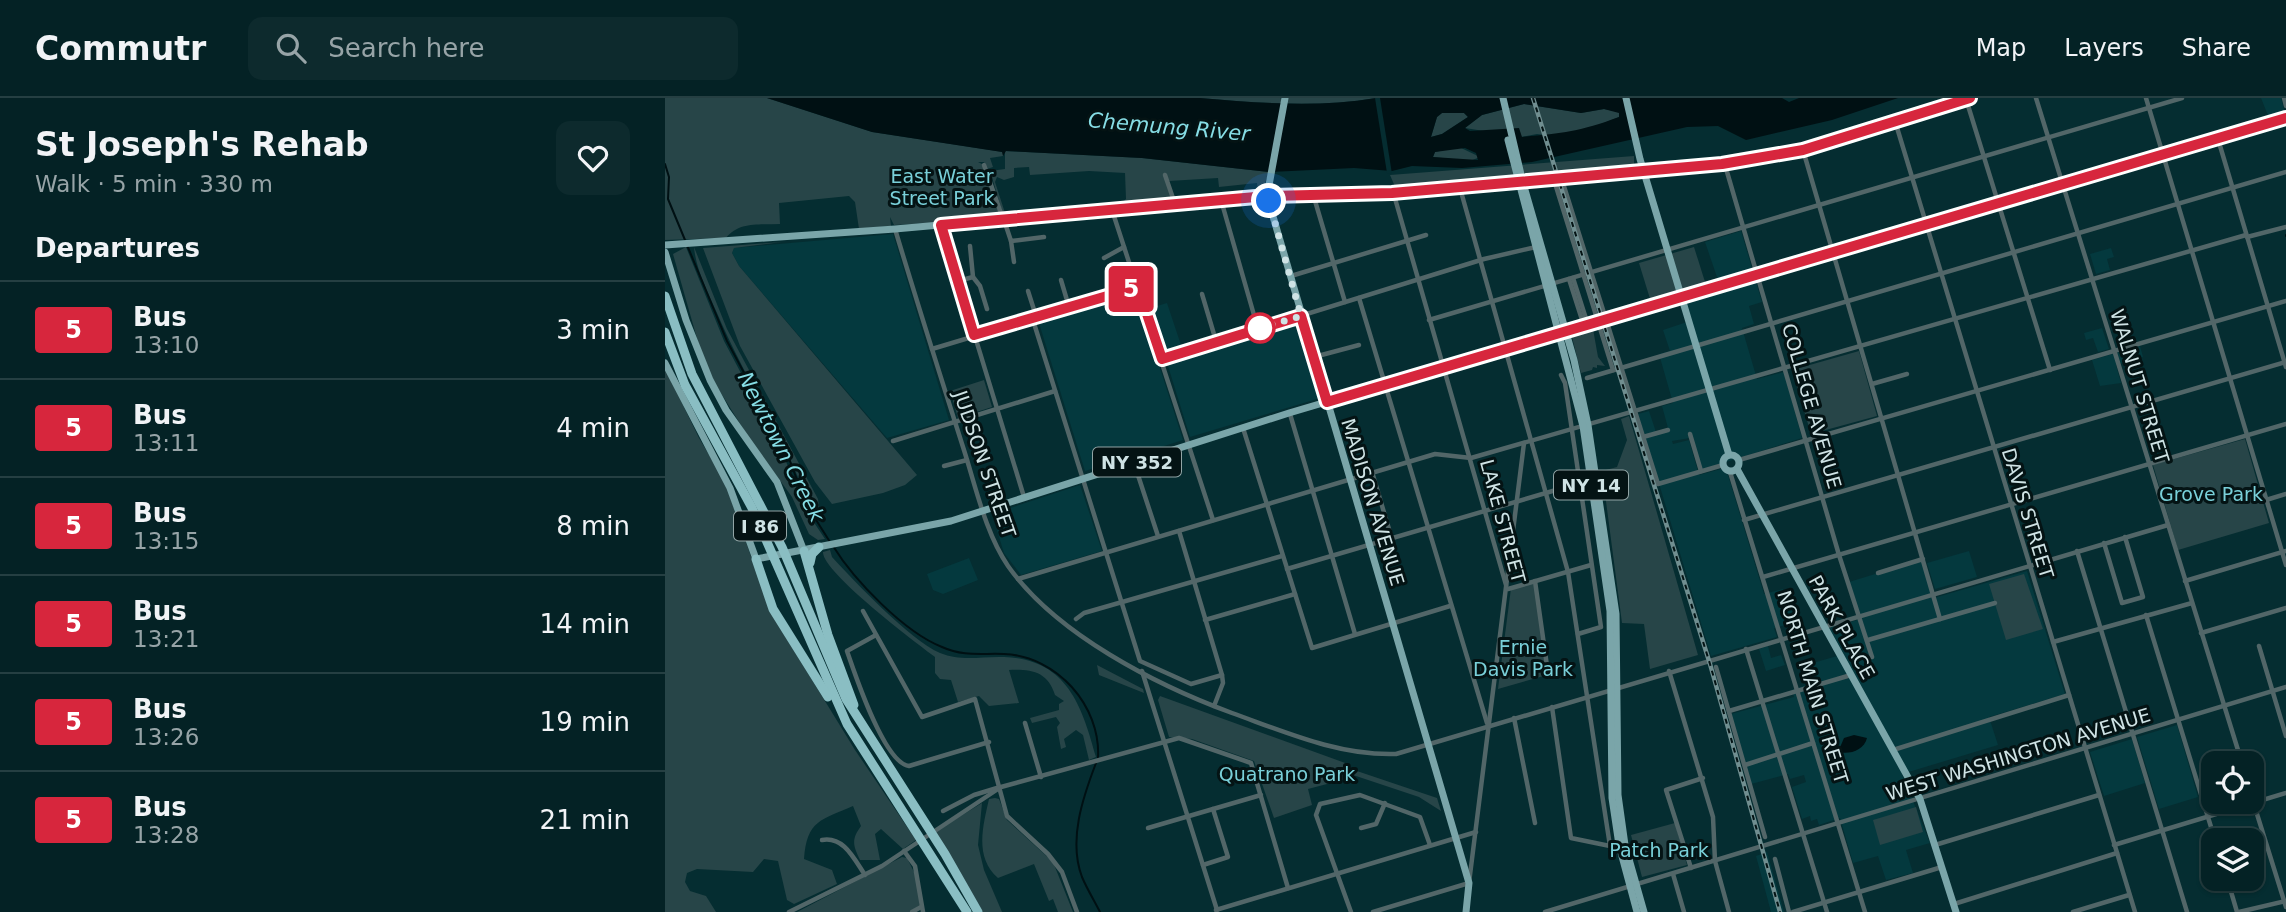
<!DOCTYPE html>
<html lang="en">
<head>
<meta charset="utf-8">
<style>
	:root { --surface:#042225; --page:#0d2a2d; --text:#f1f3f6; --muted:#97a4a7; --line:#253f42 }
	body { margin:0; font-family:"DejaVu Sans",sans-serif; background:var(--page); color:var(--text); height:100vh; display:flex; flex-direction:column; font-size:26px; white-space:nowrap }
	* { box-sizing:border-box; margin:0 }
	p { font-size:23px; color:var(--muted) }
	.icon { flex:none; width:38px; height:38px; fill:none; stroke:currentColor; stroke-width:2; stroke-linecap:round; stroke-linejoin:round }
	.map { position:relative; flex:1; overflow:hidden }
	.side { display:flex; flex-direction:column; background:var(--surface); width:665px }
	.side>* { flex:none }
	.badge { padding:0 14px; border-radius:5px; font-size:24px; line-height:46px }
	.tools { position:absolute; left:1536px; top:653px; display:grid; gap:14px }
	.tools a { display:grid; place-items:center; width:63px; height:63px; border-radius:14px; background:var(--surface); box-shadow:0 2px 5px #0004,0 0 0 2px var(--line); font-size:35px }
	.you { position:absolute; width:35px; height:35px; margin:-18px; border:5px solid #fff; border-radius:50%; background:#1a73e8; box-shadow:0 0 0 10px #1a73e833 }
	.map>.badge { position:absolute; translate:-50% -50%; box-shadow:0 0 0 4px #fff }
	h2 { padding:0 35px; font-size:26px; line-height:63px }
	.round { display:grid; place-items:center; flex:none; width:74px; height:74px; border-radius:14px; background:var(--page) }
	.overview { display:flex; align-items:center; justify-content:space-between; height:119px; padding:0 35px }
	h1 { font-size:33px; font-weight:600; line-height:52px }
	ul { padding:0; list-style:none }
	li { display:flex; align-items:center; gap:21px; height:98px; padding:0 35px; border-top:2px solid var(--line) }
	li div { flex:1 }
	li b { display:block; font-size:26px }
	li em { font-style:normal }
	li .badge { min-width:77px; font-weight:700; text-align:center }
	header { display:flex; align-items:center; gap:42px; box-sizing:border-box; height:98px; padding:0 35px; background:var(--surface); border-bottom:2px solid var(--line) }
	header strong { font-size:33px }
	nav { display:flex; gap:38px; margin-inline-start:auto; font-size:24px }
	.search { width:490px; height:63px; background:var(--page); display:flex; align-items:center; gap:18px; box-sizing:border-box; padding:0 24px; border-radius:14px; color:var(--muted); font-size:26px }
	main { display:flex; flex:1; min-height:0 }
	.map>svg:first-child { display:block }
	.built { fill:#04393e }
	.green { fill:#274548 }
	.water { fill:#001013; fill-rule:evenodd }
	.pier { fill:#052d31 }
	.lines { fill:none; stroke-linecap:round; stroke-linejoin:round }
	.stream { stroke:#001013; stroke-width:2 }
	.minor { stroke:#526668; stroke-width:4.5 }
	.major { stroke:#7aa5a9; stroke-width:7 }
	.highway { stroke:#8abec3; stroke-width:9 }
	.rail-casing { stroke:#708e90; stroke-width:4.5 }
	.rail { stroke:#041314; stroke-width:2; stroke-dasharray:5; stroke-linecap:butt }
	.line-casing { stroke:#fff; stroke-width:16 }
	.line { stroke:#d7263d; stroke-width:10 }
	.walk { stroke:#cfe3e5; stroke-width:7; stroke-dasharray:0 12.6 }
	.stop-dot { fill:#fff; stroke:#d7263d; stroke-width:3.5 }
	.labels { text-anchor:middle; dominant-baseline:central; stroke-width:6; stroke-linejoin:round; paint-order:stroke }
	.shield { fill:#041314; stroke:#92a5a6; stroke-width:2 }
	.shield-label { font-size:18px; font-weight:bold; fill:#cfe3e5 }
	.park-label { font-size:19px; fill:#79d0d9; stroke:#041314 }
	.street-label { font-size:19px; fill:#cfe3e5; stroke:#041314 }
	.water-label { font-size:21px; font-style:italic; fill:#86dde5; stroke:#041314 }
</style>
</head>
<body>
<header>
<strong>Commutr</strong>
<div class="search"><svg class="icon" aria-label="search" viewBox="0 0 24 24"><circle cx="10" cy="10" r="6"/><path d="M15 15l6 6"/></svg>Search here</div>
<nav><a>Map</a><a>Layers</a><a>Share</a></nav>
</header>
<main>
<section class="side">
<div class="overview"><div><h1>St Joseph's Rehab</h1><p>Walk · 5 min · 330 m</p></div><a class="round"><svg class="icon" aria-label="heart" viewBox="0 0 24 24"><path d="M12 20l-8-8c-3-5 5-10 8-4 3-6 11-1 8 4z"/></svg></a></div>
<h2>Departures</h2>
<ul>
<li><span class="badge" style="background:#d7263d;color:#fff">5</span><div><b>Bus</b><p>13:10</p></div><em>3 min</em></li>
<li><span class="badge" style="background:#d7263d;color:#fff">5</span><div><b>Bus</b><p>13:11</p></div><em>4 min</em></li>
<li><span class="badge" style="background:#d7263d;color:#fff">5</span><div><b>Bus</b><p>13:15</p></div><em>8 min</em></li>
<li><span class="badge" style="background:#d7263d;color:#fff">5</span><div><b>Bus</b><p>13:21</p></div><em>14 min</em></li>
<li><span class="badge" style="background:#d7263d;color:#fff">5</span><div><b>Bus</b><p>13:26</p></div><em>19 min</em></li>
<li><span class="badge" style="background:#d7263d;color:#fff">5</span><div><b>Bus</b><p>13:28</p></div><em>21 min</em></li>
</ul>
</section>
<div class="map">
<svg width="1621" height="814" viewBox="0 0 1621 814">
	<rect width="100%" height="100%" fill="#052d31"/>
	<g class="built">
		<path d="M1596,0H1616L1620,15L1604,20Z"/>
		<path d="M1076,133L1097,204L1084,208L1089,226L1077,230L1092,281L1119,274L1137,340L1036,372L1025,340L1007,343L1008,346L1024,342L1034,377L1056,371L1063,377L1099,496L1118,491L1132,524L1109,530L1112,539L1046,558L973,316L984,313L991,334L1003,330L997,308L1008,305L994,256L1005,253L998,232L1025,223L1018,195L1054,185L1040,144Z"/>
		<path d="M228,136L284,322L222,340L74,168L67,155L69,150Z"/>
		<path d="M1446,150L1449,159L1442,161L1445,172L1431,176L1425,156Z"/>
		<path d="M471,195L518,342L420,373L373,222Z"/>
		<path d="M502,205L519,256L634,222L655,297L652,301L525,339L485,210Z"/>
		<path d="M1437,230L1444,251L1433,254L1428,240L1421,242L1419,235Z"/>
		<path d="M1475,248L1478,259L1451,267L1456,285L1435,288L1427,262Z"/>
		<path d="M415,387L437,453L356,477L339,455L327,416Z"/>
		<path d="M1304,453L1312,479L1270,491L1262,465Z"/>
		<path d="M304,460L313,482L278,496L268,492L262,476Z"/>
		<path d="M1256,462L1269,500L1362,473L1400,596L1324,619L1333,647L1237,676L1265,745L1241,752L1248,775L1221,782L1213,758L1188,765L1175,720L1154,727L1152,721L1146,723L1145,718L1137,721L1127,689L1141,684L1139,677L1125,681L1123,676L1086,686L1066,616L1129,599L1127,592L1153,583L1148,565L1179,556L1164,530L1196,521L1184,484Z"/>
		<path d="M1103,548L1106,560L1116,557L1120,567L1101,573L1094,551Z"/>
		<path d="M1512,627L1533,699L1494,711L1472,639Z"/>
		<path d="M1467,641L1480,685L1439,698L1425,654Z"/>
		<path d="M1102,754L1119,814H1106L1091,758Z"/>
	</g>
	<g class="green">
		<path d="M0,0H102L207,34L338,54V58L325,60L328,69L322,71L319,64H313L319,67L338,121L229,127L225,119L226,128L194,131L190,104L184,98L114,105L115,126C96,127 74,123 61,140L0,142Z"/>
		<path d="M535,0H615L622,3L623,0H711C652,10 594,5 535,0Z"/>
		<path d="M859,6L916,15L939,11L954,14V19L922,32L888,38L872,36L856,39L800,30L817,17Z"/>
		<path d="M777,15H799L803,19L777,36L766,39L772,19Z"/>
		<path d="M794,49L815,59L805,63L768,59L770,54Z"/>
		<path d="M340,53L477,60L604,74L597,94L593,95L592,85L554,89L553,80L504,83L506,102L439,108V105H457L461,101L460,75L424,73L365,77L364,69L349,70V79L339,82L332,79L330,84L340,115L344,116H338L325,73L340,71Z"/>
		<path d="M969,58V72L731,91L725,77Z"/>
		<path d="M117,144L69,150L67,155L74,168L252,377L240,387L218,395L167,406L150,384L75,248L38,150Z"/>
		<path d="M21,149L59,243L116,351L140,411L160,441L153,442L144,436L127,399L84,340L49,284L35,251L8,156Z"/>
		<path d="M29,149L62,231L153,401L154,410L150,412L144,405C118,339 80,280 52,215C43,194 31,172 29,149Z"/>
		<path d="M1029,149L1041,187L986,204L974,165Z"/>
		<path d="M928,231L933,259L940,268L932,267V270L928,269L927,272L916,275L907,239Z"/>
		<path d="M1194,253L1212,318L1146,336L1127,272Z"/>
		<path d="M0,270L34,340L59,382L106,515L190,652L251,742L238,751L216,731L210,736L215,762H195C188,747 186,742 196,728L188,708C156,722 142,722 139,761L167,772L172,786L129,806L122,802L113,763L99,761L88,774L32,771L22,775L20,784L25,793L41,798L51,814H0Z"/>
		<path d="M319,282L327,309L293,320L285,293Z"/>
		<path d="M964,318L1033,557L985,571L979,526L957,525L937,373L952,369L962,342L956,321Z"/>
		<path d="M1580,341L1604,425L1513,452L1488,367Z"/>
		<path d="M165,452L167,459C191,485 244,541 275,555C297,564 317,558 339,559C402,561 417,608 431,659L424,662L418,637L411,632L399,641L401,649L396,651L392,629L395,625L391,619L367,625L365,620L394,612V606L399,603L390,597C383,574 367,571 344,572L354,605L324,608L314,598L293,604L286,582L275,581L270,575V559C250,544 157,474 158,454Z"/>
		<path d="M1359,476L1378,531L1341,542L1324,486Z"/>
		<path d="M870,483L882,577L833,591L846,490Z"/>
		<path d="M432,567L478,591L479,595L434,577Z"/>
		<path d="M495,598L683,666L681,681L643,691L647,707L609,720L589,663L527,641L504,639L493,602Z"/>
		<path d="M686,671L772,700L776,713L754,699L685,676Z"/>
		<path d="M330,700L334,701L342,722L388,764L408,814H393L388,801L384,803L369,766L333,780C309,759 318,728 324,701Z"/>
		<path d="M317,705L313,747L319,772L337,814H317L268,735Z"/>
		<path d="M1251,709L1258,734L1215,747L1208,722Z"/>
		<path d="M1010,725L1022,767L977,779L966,737Z"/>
		<path d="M237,759L242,760L251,778L255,807L244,814H132Z"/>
	</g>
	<g class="water">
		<path d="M102,0H535C594,5 652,10 711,0H1117L1124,4L1134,0H1233L1167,22L1081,42L1053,28L1022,29L867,64L797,70L747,68L727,73L689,70L604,74L477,60L341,53L338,58L337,54L207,34ZM859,6L916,15L939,11L954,15V19C914,34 897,35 857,39L854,30L805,33L800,30L817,17ZM777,15H799L803,19L777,36L766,39L772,19ZM800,50L811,55L813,62L768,59L770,54Z"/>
		<path d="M1189,637L1202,640C1199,652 1185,657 1173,654L1179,640Z"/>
	</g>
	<path class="pier" d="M710,0H715L727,76L722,75Z"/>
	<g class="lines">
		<g class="stream">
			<path d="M0,66L4,79L3,101L20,142"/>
			<path d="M1621,137V138"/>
			<path d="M22,147L62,243L122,355L141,406L165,444"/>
			<path d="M168,448C189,482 239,534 277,549C299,559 317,555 339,556C392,558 436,608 433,660"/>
			<path d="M431,665C418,699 403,742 417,779C422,791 429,802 435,814"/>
		</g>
		<g class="minor">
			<path d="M1371,0L1577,665"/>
			<path d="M1481,0L1621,467"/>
			<path d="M1619,0L1621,8"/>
			<path d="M1301,1L1385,272"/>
			<path d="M1230,23L1470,814"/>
			<path d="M1553,41L1621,269"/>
			<path d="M1138,52L1275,521"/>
			<path d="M319,67L338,121"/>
			<path d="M1060,67L1174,457L1207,559"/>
			<path d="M500,77L510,106"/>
			<path d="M889,82L948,272"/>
			<path d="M897,82L993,386L1058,367"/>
			<path d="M727,90L841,487"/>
			<path d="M795,90L903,474L945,748L906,740L887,609"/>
			<path d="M648,96L680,204"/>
			<path d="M556,102L593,231"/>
			<path d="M447,112L548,422"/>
			<path d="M339,122L346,143L379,139"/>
			<path d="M276,127L359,399"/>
			<path d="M230,131C252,204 275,277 298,349C311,389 320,434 343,468C391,536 491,587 567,615C620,634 674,658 731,656L1503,427"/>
			<path d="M1582,139L1621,129"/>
			<path d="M346,143L349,164"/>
			<path d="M305,148L308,179L315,188L322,211"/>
			<path d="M439,160L459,149"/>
			<path d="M626,178L761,137"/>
			<path d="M908,180L923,227"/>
			<path d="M904,181L919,228"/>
			<path d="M396,182L404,209"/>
			<path d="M293,183L308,179"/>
			<path d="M363,193L371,218"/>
			<path d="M537,196L551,243"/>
			<path d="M694,200L822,625"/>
			<path d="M367,219L475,563L526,586L557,577"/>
			<path d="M764,222L1517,0"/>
			<path d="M267,251L473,189"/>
			<path d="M649,259L694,247"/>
			<path d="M497,261L819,161L871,149"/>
			<path d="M896,277L900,285L936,529L913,536"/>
			<path d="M922,280L1621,74"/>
			<path d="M1207,286L1242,276"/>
			<path d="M625,316L690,536"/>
			<path d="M578,330L647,550L785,508"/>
			<path d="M1025,336L1036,373"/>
			<path d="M978,339L1003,332"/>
			<path d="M228,343L390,293"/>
			<path d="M1074,362L1621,203"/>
			<path d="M469,365L493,438"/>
			<path d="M279,368L302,362"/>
			<path d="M707,374L726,438"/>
			<path d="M1065,374L1200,814"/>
			<path d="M1601,402L1621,396"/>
			<path d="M1079,422L1621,264"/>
			<path d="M514,433L557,577L558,585L549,608"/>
			<path d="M1439,445L1457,505L1478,499L1460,439"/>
			<path d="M1412,453L1522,814"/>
			<path d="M622,471L915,385"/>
			<path d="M1213,475L1258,461"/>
			<path d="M1098,479L1621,326"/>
			<path d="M353,481L770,356L806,360L1581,137"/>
			<path d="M870,483L883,575"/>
			<path d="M1520,483L1621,453"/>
			<path d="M843,491L926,467"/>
			<path d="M198,513L257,619L310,601L342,718L383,756L397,774L412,814"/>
			<path d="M1481,517L1550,742"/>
			<path d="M411,521L419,515L617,458"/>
			<path d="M540,522L630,496"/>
			<path d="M1536,535L1621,510"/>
			<path d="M211,537L182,553C190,576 219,665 244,668L324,644"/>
			<path d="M1203,542L1330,505"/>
			<path d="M1388,544L1527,505"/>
			<path d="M1594,548L1621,638"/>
			<path d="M1081,551L1162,814"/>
			<path d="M1051,569L1100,739"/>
			<path d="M477,573L552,812"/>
			<path d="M1004,573L1048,719L1050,763L1064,814"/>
			<path d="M1064,613L1186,577"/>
			<path d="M849,620L870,725"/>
			<path d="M360,625L376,679"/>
			<path d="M1228,652L1404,597"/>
			<path d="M1080,667L1148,645"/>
			<path d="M1587,700L1621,809"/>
			<path d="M278,713L309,697L332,690"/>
			<path d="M483,730L596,697"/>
			<path d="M696,730L711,726L720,705"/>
			<path d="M157,742C179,738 189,761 200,777"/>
			<path d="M1270,747L1434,697"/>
			<path d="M1449,747L1621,695"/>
			<path d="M239,753L250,768L258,814"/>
			<path d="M1110,761L1124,814"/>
			<path d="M538,767L563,759L548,711"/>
			<path d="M1026,770L1001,692L1038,680"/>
			<path d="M1008,776L1019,814"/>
			<path d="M1562,780L1572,814"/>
			<path d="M1289,806L1452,755"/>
			<path d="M551,812L811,734"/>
			<path d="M124,814L217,768L336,689L514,640L586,665L623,790"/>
			<path d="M247,814L256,809"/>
			<path d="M686,814L651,717L655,706L695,697L755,719L765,747"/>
			<path d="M708,814L804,785L859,345"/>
			<path d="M880,814L1621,589"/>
			<path d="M1128,814L1277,769"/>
			<path d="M1408,814L1464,797"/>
			<path d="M1574,814L1621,803"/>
		</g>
		<g class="major">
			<path d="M620,0L602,98L804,785L801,814"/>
			<path d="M838,0L858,85L909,262L923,327L951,516L953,697L960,747L979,814"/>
			<path d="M961,0L975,61L1064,357"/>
			<path d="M843,42L918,328L945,513L947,700L954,747L972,814"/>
			<path d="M0,147L230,131L602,98L727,95L856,85L1054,67L1138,52L1305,0"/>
			<path d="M0,154L21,222L45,282L61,312L112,384L139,453"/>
			<path d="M0,265L65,390L91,461L286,423L624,315L1621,20"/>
			<circle cx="1066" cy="365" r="8"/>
			<path d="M1072,371L1255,701L1291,814"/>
		</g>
		<g class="highway">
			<path d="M0,198L27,276L117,449L181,601L280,756L313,814"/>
			<path d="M0,234L20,287L87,410L182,626L302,814"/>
			<path d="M139,453L163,537L189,607"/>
			<path d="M91,461L108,511L163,599"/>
			<path d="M145,465L147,456L154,449"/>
		</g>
		<g class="rail-casing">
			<path id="rail" d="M868,0L1045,566L1115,814"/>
		</g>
		<use href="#rail" class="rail"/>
	</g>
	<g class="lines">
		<g class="line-casing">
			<path id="line" d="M1305,0L1138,52L1057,66L727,95L602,98L276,127L309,237L473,189L497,261L636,218L662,304L1621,20"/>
		</g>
		<use href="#line" class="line"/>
		<path class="walk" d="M595,230L636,218L604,103"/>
	</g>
	<circle class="stop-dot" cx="595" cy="230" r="14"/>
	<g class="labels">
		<g class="shield">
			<rect x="428" y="349.5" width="88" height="29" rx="5"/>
			<rect x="889" y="372.5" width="74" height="29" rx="5"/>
			<rect x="69" y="413.5" width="52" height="29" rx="5"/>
		</g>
		<g class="shield-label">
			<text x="472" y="364">NY 352</text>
			<text x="926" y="387">NY 14</text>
			<text x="95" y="428">I 86</text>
		</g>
		<g class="park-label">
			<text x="277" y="78">East Water<tspan x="277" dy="22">Street Park</tspan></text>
			<text x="1546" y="396">Grove Park</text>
			<text x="858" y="549">Ernie<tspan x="858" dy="22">Davis Park</tspan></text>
			<text x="622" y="676">Quatrano Park</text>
			<text x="994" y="752">Patch Park</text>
		</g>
		<g class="street-label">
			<text transform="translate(1475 288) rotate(73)">WALNUT STREET</text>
			<text transform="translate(1147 308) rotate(74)">COLLEGE AVENUE</text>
			<text transform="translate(320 366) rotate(71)">JUDSON STREET</text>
			<text transform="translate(708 404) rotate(73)">MADISON AVENUE</text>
			<text transform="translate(1363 415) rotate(73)">DAVIS STREET</text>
			<text transform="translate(838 423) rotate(75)">LAKE STREET</text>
			<text transform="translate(1177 529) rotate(61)">PARK PLACE</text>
			<text transform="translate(1148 589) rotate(73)">NORTH MAIN STREET</text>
			<text transform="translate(1353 656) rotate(-17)">WEST WASHINGTON AVENUE</text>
		</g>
		<g class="water-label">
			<text transform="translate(504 29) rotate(5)">Chemung River</text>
			<text transform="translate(116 349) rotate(63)">Newtown Creek</text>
		</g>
	</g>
</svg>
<div class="tools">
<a><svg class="icon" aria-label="locate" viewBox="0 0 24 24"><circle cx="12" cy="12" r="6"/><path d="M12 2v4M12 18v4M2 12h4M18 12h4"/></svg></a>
<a><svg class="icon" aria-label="layers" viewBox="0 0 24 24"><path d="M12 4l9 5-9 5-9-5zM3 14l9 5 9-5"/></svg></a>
</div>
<div class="you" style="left:604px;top:103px"></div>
<b class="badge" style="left:466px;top:191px;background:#d7263d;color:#fff">5</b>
</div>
</main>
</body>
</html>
